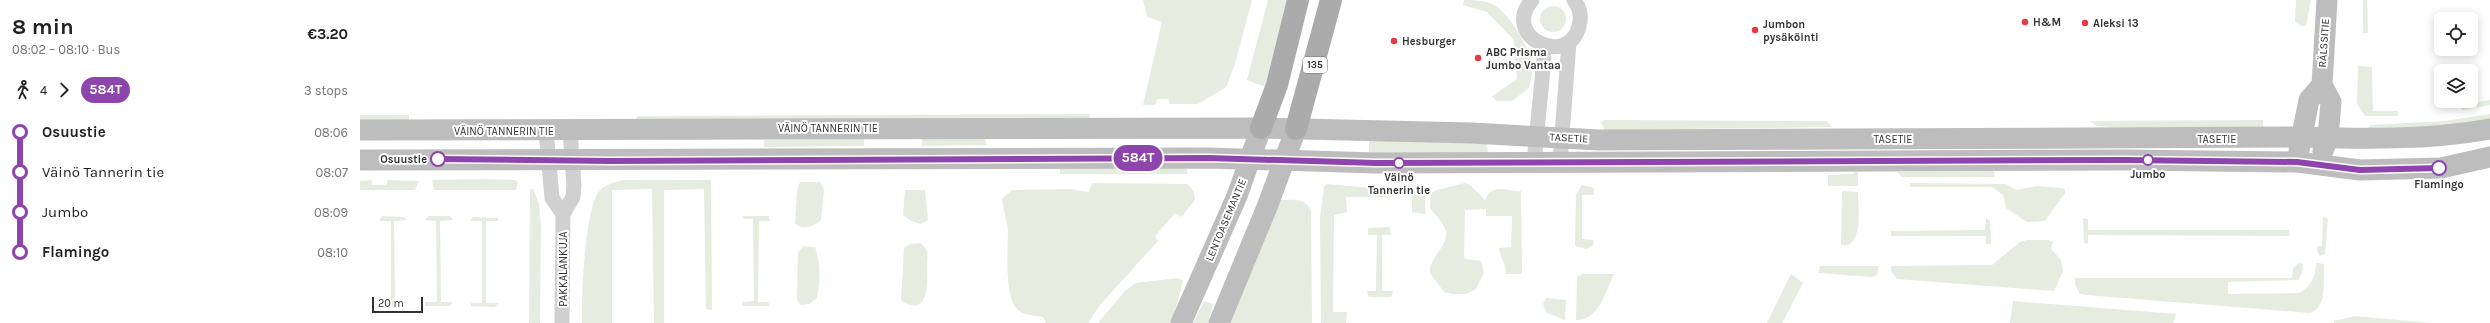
<!DOCTYPE html>
<html lang="en">
<head>
<meta charset="utf-8">
<style>
	:root { --surface:#fff; --page:#f2f2f2; --text:#222; --muted:#767676 }
	body { margin:0; font-family:Karla,sans-serif; background:var(--page); color:var(--text); height:100vh; display:flex; flex-direction:column; font-size:15px; white-space:nowrap }
	* { box-sizing:border-box; margin:0 }
	p { font-size:13px; color:var(--muted) }
	.icon { flex:none; width:22px; height:22px; fill:none; stroke:currentColor; stroke-width:2; stroke-linecap:round; stroke-linejoin:round }
	.map { position:relative; flex:1; overflow:hidden }
	.side { display:flex; flex-direction:column; background:var(--surface); width:360px }
	.side>* { flex:none }
	.badge { padding:0 8px; border-radius:13px; font-size:14px; line-height:26px }
	.controls { position:absolute; left:2074px; top:12px; display:grid; gap:8px }
	.controls a { display:grid; place-items:center; width:44px; height:44px; border-radius:6px; background:var(--surface); box-shadow:0 2px 10px #0003; font-size:20px }
	.scale { position:absolute; left:12px; bottom:10px; width:51px; box-sizing:border-box; padding-left:4px; border:2px solid #333; border-top:0; font-size:11px; line-height:14px; white-space:nowrap; color:#333; -webkit-text-stroke:3px #fff; paint-order:stroke }
	.map>.badge { position:absolute; translate:-50% -50%; box-shadow:0 0 0 2px #fff }
	.legs { display:flex; align-items:center; gap:6px; height:44px; padding:0 12px; font-size:13px }
	.legs p { margin-inline-start:auto }
	.summary { display:flex; align-items:center; justify-content:space-between; height:68px; padding:0 12px }
	h1 { font-size:22px; font-weight:700; line-height:30px }
	ul { padding:0 12px; list-style:none }
	li { display:flex; align-items:center; gap:14px; height:40px; font-size:15px }
	li i { display:grid; place-items:center; width:6px; height:100%; margin:0 5px; background:currentColor }
	li i::after { content:''; width:10px; height:10px; margin:-5px; border:3px solid; border-radius:50%; background:var(--surface) }
	li p { margin-inline-start:auto }
	li:first-child i { background:linear-gradient(#0000 50%,currentColor 0) }
	li:last-child i { background:linear-gradient(currentColor 50%,#0000 0) }
	main { display:flex; flex:1; min-height:0 }
	.map>svg:first-child { display:block }
	.green { fill:#e6ecdf }
	.lines { fill:none; stroke-linecap:round; stroke-linejoin:round }
	.street { stroke:#d0d0d0; stroke-width:15 }
	.secondary { stroke:#bdbdbd; stroke-width:21 }
	.primary { stroke:#ababab; stroke-width:22 }
	.line-1-casing { stroke:#fff; stroke-width:9 }
	.line-1 { stroke:#8e44ad; stroke-width:6 }
	.poi-dot { fill:#e63946; stroke:#fff; stroke-width:1.5 }
	.stop-1-dot { fill:#fff; stroke:#8e44ad; stroke-width:2 }
	.labels { text-anchor:middle; dominant-baseline:central; stroke-width:4; stroke-linejoin:round; paint-order:stroke }
	.shield { fill:#fff; stroke:#707070; stroke-width:1 }
	.shield-label { font-size:10px; font-weight:bold; fill:#333 }
	.poi-label { font-size:11px; font-weight:bold; fill:#333; stroke:#fff; text-anchor:start }
	.street-label { font-size:11px; fill:#333; stroke:#fff }
	.stop-label { font-size:11px; font-weight:bold; fill:#333; stroke:#fff }
</style>
</head>
<body>
<main>
<section class="side">
<div class="summary"><div><h1>8 min</h1><p>08:02 – 08:10 · Bus</p></div><b>€3.20</b></div>
<div class="legs"><svg class="icon" aria-label="walk" viewBox="0 0 24 24"><circle cx="13" cy="4" r="2"/><path d="M13 8l-2 6 4 7M11 14l-3 7M7 12l3-4h3l4 4"/></svg>4<svg class="icon" aria-label="forward" viewBox="0 0 24 24"><path d="M9 5l7 7-7 7"/></svg><b class="badge" style="background:#8e44ad;color:#fff">584T</b><p>3 stops</p></div>
<ul>
<li><i style="color:#8e44ad"></i><b>Osuustie</b><p>08:06</p></li>
<li><i style="color:#8e44ad"></i><span>Väinö Tannerin tie</span><p>08:07</p></li>
<li><i style="color:#8e44ad"></i><span>Jumbo</span><p>08:09</p></li>
<li><i style="color:#8e44ad"></i><b>Flamingo</b><p>08:10</p></li>
</ul>
</section>
<div class="map">
<svg width="2130" height="323" viewBox="0 0 2130 323">
	<rect width="100%" height="100%" fill="#fff"/>
	<g class="green">
		<path d="M783,0H892L875,64L866,87L838,104H810L809,99H797L795,105H783L802,22L787,17Z"/>
		<path d="M908,0H927L906,87L887,80Z"/>
		<path d="M1104,0C1114,0 1124,0 1134,5C1149,13 1169,47 1172,64C1173,72 1171,80 1169,88L1152,101H1136L1132,96L1157,79L1154,40L1127,12L1103,5Z"/>
		<path d="M1936,0H1951L1946,26H1941L1935,22Z"/>
		<path d="M2003,0H2007L2008,33H2003Z"/>
		<circle cx="1193" cy="19" r="13"/>
		<path d="M1998,66L2012,67L2013,111H2038V116H2005L1997,104Z"/>
		<path d="M2130,100V105L2102,110V105Z"/>
		<path d="M730,114V120H276L277,116Z"/>
		<path d="M2130,114V119L2080,127L2007,129L2011,125L2085,121Z"/>
		<rect x="0" y="115" width="49" height="5"/>
		<path d="M1244,120L1467,121L1471,127L1245,130L1241,123Z"/>
		<path d="M1903,120V127H1753L1737,126L1730,121Z"/>
		<path d="M504,139V146L404,147V140Z"/>
		<path d="M562,139H625L627,145L562,146Z"/>
		<path d="M1009,140L1127,143L1128,153L1009,154Z"/>
		<path d="M700,168H826L828,174H700Z"/>
		<path d="M1634,171L1635,177H1542L1537,172Z"/>
		<path d="M1495,172H1498V186H1468V175L1493,174Z"/>
		<path d="M123,179L156,180L158,182L156,190H74L72,180Z"/>
		<path d="M12,180V185H27V180L59,181L55,190H0V181Z"/>
		<path d="M265,180H351L352,310L346,309L344,189L304,190V323H294L292,189L252,190V323H222C221,298 225,211 238,193C243,185 256,181 265,180Z"/>
		<path d="M440,182H460L464,190L461,220C453,227 444,230 435,224L437,190Z"/>
		<path d="M732,183L828,184L834,192L835,200L821,217L815,213L795,236L798,241L739,306L728,323H686L683,317C674,315 664,316 657,309C644,297 648,247 648,230C647,220 643,210 642,199L652,190L709,189L729,192Z"/>
		<path d="M1105,183L1110,185L1125,200C1134,182 1145,192 1161,191L1162,274H1146C1146,263 1140,258 1139,248L1151,247L1152,216H1126V209L1105,210L1104,256L1105,259L1121,261L1124,273L1116,289L1106,294H1092L1084,292L1070,273C1068,256 1094,244 1084,226C1081,220 1074,214 1070,208L1071,193L1077,190Z"/>
		<path d="M1550,183L1646,184L1656,190L1677,186L1701,188L1705,189V193L1685,221L1667,222L1646,208L1643,195L1632,187H1550Z"/>
		<path d="M967,184L1030,190L1031,197H986L987,212L974,215L973,312H987L986,323H961L960,218L964,186Z"/>
		<path d="M1222,185L1234,188V195H1222V239L1234,240L1233,245L1227,249L1215,246L1216,195Z"/>
		<path d="M173,188L179,204L181,227L180,323H169L170,190Z"/>
		<path d="M1066,188L1065,214L1052,212V189Z"/>
		<path d="M545,190H565L568,220L561,224L551,221L543,215Z"/>
		<path d="M1482,191L1498,192C1498,208 1503,234 1489,245H1481Z"/>
		<path d="M919,200C932,200 946,197 951,211L952,323H869Z"/>
		<path d="M22,216L44,217L47,220L34,221L35,302H47L44,307L19,306V303L31,302V221H19Z"/>
		<path d="M68,216H90L93,220L80,221L81,302H93L90,306H65V302H77L76,221L65,220Z"/>
		<path d="M383,216H409L410,221H399L398,302H408L410,306H383L382,302L394,301L393,219H384Z"/>
		<path d="M1963,216L1968,219L1965,254L1960,256L1957,251V246H1962Z"/>
		<path d="M113,217L138,218V221H126V303H138L135,307L111,306V303H122V221H110Z"/>
		<path d="M1626,218L1630,221L1631,244H1626V236H1531V231L1625,230Z"/>
		<path d="M1723,218L1728,219V230H1929L1930,236L1728,235V244L1724,243Z"/>
		<path d="M1029,227L1031,235H1022V291H1033L1031,297H1009L1007,291H1016L1017,235H1008V228Z"/>
		<path d="M1667,240H1687L1693,242L1691,249L1701,260L1703,271L1694,291L1537,279L1531,271V266L1632,265L1660,242Z"/>
		<path d="M561,243C563,246 566,249 567,251C568,255 567,262 567,267C568,283 568,320 541,300L544,248L550,244Z"/>
		<path d="M444,246L455,247C461,263 460,282 457,298L449,304L441,305L437,300L438,252Z"/>
		<path d="M1939,263L1943,264L1942,273L1938,280L1868,282V294L1939,293C1951,287 1956,276 1956,263L1964,264C1963,280 1968,307 1950,313L1726,295L1720,294L1715,285V278H1932L1933,268Z"/>
		<path d="M1460,266H1519L1517,275L1512,277L1458,273Z"/>
		<path d="M1222,274H1254C1245,292 1239,321 1216,320L1217,277Z"/>
		<path d="M1431,274L1443,283L1422,323H1407Z"/>
		<path d="M818,278L823,281L815,312L810,323H738L765,291L776,283Z"/>
		<path d="M1186,298L1206,300L1205,320L1187,313L1183,304Z"/>
		<path d="M844,301L853,304L848,323H833Z"/>
		<path d="M1653,301L1816,314L1813,323H1650Z"/>
		<path d="M1994,316L2071,323H1974V321Z"/>
	</g>
	<g class="lines">
		<g class="street">
			<path d="M1172,0C1140,37 1209,69 1219,26C1222,16 1220,8 1214,0"/>
			<path d="M186,131L192,198L203,214"/>
			<path d="M1174,162L1184,59L1181,45"/>
			<path d="M1200,162L1209,42"/>
			<path d="M202,323L203,214L213,197L214,185L210,131"/>
		</g>
		<g class="secondary">
			<path d="M0,130L901,128L1111,133L1239,140L1942,137C2005,139 2068,140 2130,129"/>
			<path d="M1939,150L1949,100L1962,85"/>
			<path d="M1963,151L1968,138L1971,102L1962,85L1967,0"/>
			<path d="M0,160L848,158L1016,163L1765,160L1937,162L2000,170L2081,168L2130,157"/>
			<path d="M821,323L877,196L901,128"/>
			<path d="M859,323L907,207L936,129"/>
		</g>
		<g class="primary">
			<path d="M901,128L917,85L938,0"/>
			<path d="M936,129L971,0"/>
		</g>
	</g>
	<g class="lines">
		<g class="line-1-casing">
			<path id="line-1" d="M78,159L250,161L848,158L1016,163L1765,160L1937,162L2000,170L2079,168"/>
		</g>
		<use href="#line-1" class="line-1"/>
	</g>
	<g class="poi-dot">
		<circle cx="1665" cy="22" r="4"/>
		<circle cx="1725" cy="23" r="4"/>
		<circle cx="1395" cy="30" r="4"/>
		<circle cx="1034" cy="41" r="4"/>
		<circle cx="1118" cy="58" r="4"/>
	</g>
	<g class="stop-1-dot">
		<circle cx="78" cy="159" r="7"/>
		<circle cx="1788" cy="160" r="5"/>
		<circle cx="1039" cy="163" r="5"/>
		<circle cx="2079" cy="168" r="7"/>
	</g>
	<g class="labels">
		<rect class="shield" x="943" y="57" width="24" height="16" rx="3"/>
		<g class="shield-label">
			<text x="955" y="65">135</text>
		</g>
		<g class="poi-label">
			<text x="1673" y="22">H&amp;M</text>
			<text x="1733" y="23">Aleksi 13</text>
			<text x="1403" y="24">Jumbon<tspan x="1403" dy="13">pysäköinti</tspan></text>
			<text x="1042" y="41">Hesburger</text>
			<text x="1126" y="52">ABC Prisma<tspan x="1126" dy="13">Jumbo Vantaa</tspan></text>
		</g>
		<g class="street-label">
			<text transform="translate(1964 43) rotate(-86)">RÄLSSITIE</text>
			<text x="468" y="128">VÄINÖ TANNERIN TIE</text>
			<text x="144" y="131">VÄINÖ TANNERIN TIE</text>
			<text transform="translate(1209 138) rotate(3)">TASETIE</text>
			<text x="1533" y="139">TASETIE</text>
			<text x="1857" y="139">TASETIE</text>
			<text transform="translate(866 220) rotate(-67)">LENTOASEMANTIE</text>
			<text transform="translate(203 269) rotate(-90)">PAKKALANKUJA</text>
		</g>
		<g class="stop-label">
			<text x="67" y="159" text-anchor="end">Osuustie</text>
			<text x="1788" y="174">Jumbo</text>
			<text x="1039" y="177">Väinö<tspan x="1039" dy="13">Tannerin tie</tspan></text>
			<text x="2079" y="184">Flamingo</text>
		</g>
	</g>
</svg>
<div class="controls">
<a><svg class="icon" aria-label="locate" viewBox="0 0 24 24"><circle cx="12" cy="12" r="6"/><path d="M12 2v4M12 18v4M2 12h4M18 12h4"/></svg></a>
<a><svg class="icon" aria-label="layers" viewBox="0 0 24 24"><path d="M12 4l9 5-9 5-9-5zM3 14l9 5 9-5"/></svg></a>
</div>
<div class="scale">20 m</div>
<b class="badge" style="left:778px;top:158px;background:#8e44ad;color:#fff">584T</b>
</div>
</main>
</body>
</html>
